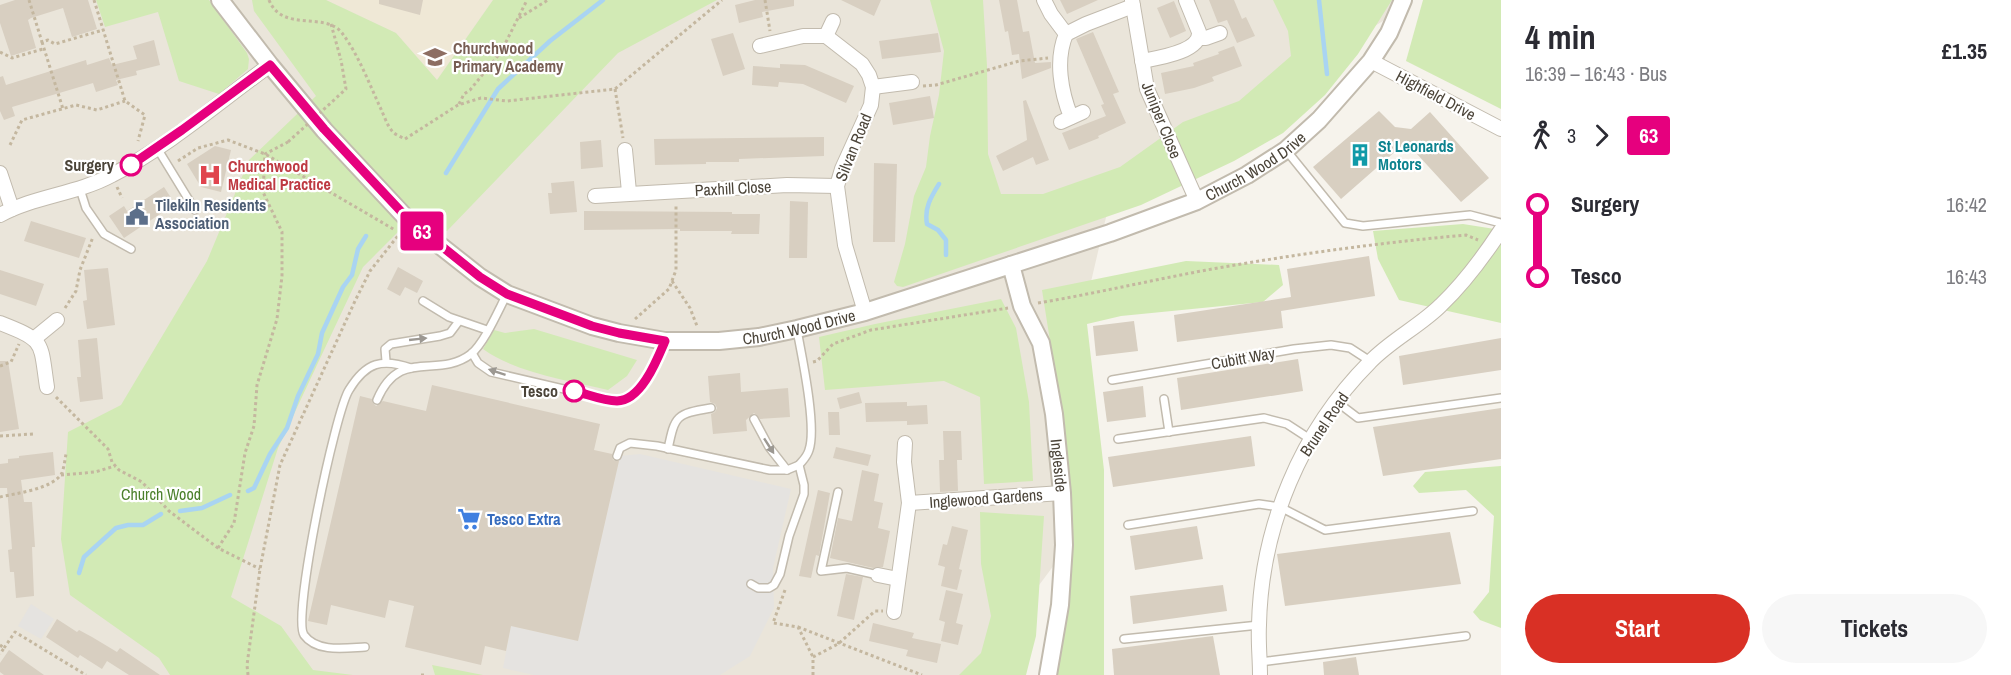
<!DOCTYPE html>
<html lang="en">
<head>
<meta charset="utf-8">
<style>
	:root { --surface:#fff; --page:#f7f7f7; --text:#2b2b33; --muted:#7c7c81; --accent:#d93025 }
	body { margin:0; font-family:"Archivo Narrow",sans-serif; background:var(--page); color:var(--text); height:100vh; display:flex; flex-direction:column; font-size:22px; white-space:nowrap }
	* { box-sizing:border-box; margin:0 }
	p { font-size:20px; color:var(--muted) }
	.icon { flex:none; width:33px; height:33px; fill:none; stroke:currentColor; stroke-width:2; stroke-linecap:round; stroke-linejoin:round }
	.map { position:relative; flex:1; overflow:hidden }
	.side { display:flex; flex-direction:column; background:var(--surface); width:510px }
	.side>* { flex:none }
	.badge { padding:0 12px; border-radius:4px; font-size:21px; line-height:39px }
	.map>.badge { position:absolute; translate:-50% -50%; box-shadow:0 0 0 3px #fff }
	.legs { display:flex; align-items:center; gap:9px; height:66px; padding:0 24px; font-size:20px }
	.legs p { margin-inline-start:auto }
	.head { display:flex; align-items:center; justify-content:space-between; height:102px; padding:0 24px }
	h1 { font-size:33px; font-weight:800; line-height:45px }
	.primary-button { display:flex; gap:12px; margin-top:auto; padding:12px 24px }
	.primary-button a { flex:1; height:69px; border-radius:36px; background:var(--accent); color:#fff; font-size:24px; font-weight:800; line-height:69px; text-align:center }
	.primary-button a+a { background:var(--page); color:var(--text) }
	ul { padding:0 24px; list-style:none }
	li { display:flex; align-items:center; gap:21px; height:72px; font-size:22px }
	li i { display:grid; place-items:center; width:9px; height:100%; margin:0 8px; background:currentColor }
	li i::after { content:''; width:15px; height:15px; margin:-8px; border:4px solid; border-radius:50%; background:var(--surface) }
	li p { margin-inline-start:auto }
	li:first-child i { background:linear-gradient(#0000 50%,currentColor 0) }
	li:last-child i { background:linear-gradient(currentColor 50%,#0000 0) }
	main { display:flex; flex:1; min-height:0 }
	.map>svg:first-child { display:block }
	.residential { fill:#eae5da }
	.education { fill:#efe8d6 }
	.green { fill:#d2eab5 }
	.parking { fill:#e5e3e0 }
	.lines { fill:none; stroke-linecap:round; stroke-linejoin:round }
	.stream { stroke:#a9d4f2; stroke-width:4.5 }
	.building { fill:#d8cfc1 }
	.service-casing { stroke:#c2bbae; stroke-width:10 }
	.minor-casing { stroke:#c2bbae; stroke-width:16 }
	.tertiary-casing { stroke:#c2bbae; stroke-width:20 }
	.path { stroke:#c4b79f; stroke-width:3; stroke-dasharray:3 3; stroke-linecap:butt }
	.service { stroke:#fff; stroke-width:7 }
	.minor { stroke:#fff; stroke-width:14 }
	.tertiary { stroke:#fff; stroke-width:16 }
	.path-bridge { stroke:#c4b79f; stroke-width:3; stroke-dasharray:3 3; stroke-linecap:butt }
	.oneway { fill:#9c9892 }
	.line-1-casing { stroke:#fff; stroke-width:14 }
	.line-1 { stroke:#e6007e; stroke-width:9 }
	.stop-1-dot { fill:#fff; stroke:#e6007e; stroke-width:3 }
	.labels { text-anchor:middle; dominant-baseline:central; stroke-width:4.5; stroke-linejoin:round; paint-order:stroke }
	.education-label { font-size:16px; font-weight:bold; fill:#785e54; stroke:#fff; text-anchor:start }
	.street-label { font-size:16px; fill:#4b4439; stroke:#fff }
	.culture-label { font-size:16px; font-weight:bold; fill:#0d838f; stroke:#fff; text-anchor:start }
	.stop-label { font-size:16px; font-weight:bold; fill:#4b4439; stroke:#fff; text-anchor:end }
	.health-label { font-size:16px; font-weight:bold; fill:#be3a42; stroke:#fff; text-anchor:start }
	.service-label { font-size:16px; font-weight:bold; fill:#4e5e75; stroke:#fff; text-anchor:start }
	.park-label { font-size:16px; fill:#4a7f2a; stroke:#fff }
	.shop-label { font-size:16px; font-weight:bold; fill:#366cbe; stroke:#fff; text-anchor:start }
</style>
</head>
<body>
<main>
<div class="map">
<svg width="1501" height="675" viewBox="0 0 1501 675">
	<rect width="100%" height="100%" fill="#f6f3ec"/>
	<path class="residential" d="M0,0H1400L1393,15L1114,183L1067,385L1063,553L972,675H0Z"/>
	<path class="education" d="M326,0H493L437,80L396,33Z"/>
	<g class="green">
		<path d="M96,0H209L247,53L249,59L248,69L219,94L179,81L158,12L105,27Z"/>
		<path d="M252,0H326L396,33L437,80L493,0H717L618,53L447,231L409,221L363,267L278,448L231,597L281,626L313,670L353,675H170L159,658L70,595L61,539L68,432L121,405L207,261L249,160L316,96L254,11Z"/>
		<path d="M930,0H983L987,66L988,154L1001,194H1043L1120,167L1183,122L1239,101L1291,56L1288,31L1273,0H1392L1358,54L1325,95L1283,133L1234,161L1141,205L903,287L897,286L894,282L905,244L914,196L926,167L930,136L939,95L944,51Z"/>
		<path d="M1423,0H1501V109L1406,61Z"/>
		<path d="M1463,224L1501,230V323L1399,300L1378,259L1373,231Z"/>
		<path d="M1186,261L1279,265L1283,285L1263,302L1121,316L1087,324L1104,470V675H1054L1071,567L1064,430L1042,290Z"/>
		<path d="M1001,299L1016,328L1029,402L1033,481L984,484L980,397L944,381L825,390L819,337L875,324Z"/>
		<path d="M534,329L637,360L627,376L608,390C568,380 516,373 483,349L494,330L505,333Z"/>
		<path d="M1501,466V628L1480,620L1473,612L1489,592L1494,516L1466,490L1419,493L1413,486L1425,472Z"/>
		<path d="M980,512L1044,516L1036,636L1026,675H959L981,653L991,616L981,564Z"/>
		<path d="M432,665L483,675H435Z"/>
	</g>
	<g class="parking">
		<path d="M640,454L791,489L773,568L774,608L750,656L720,675H534L503,668L511,626L578,641L620,456Z"/>
		<path d="M31,604L54,619L41,639L18,626Z"/>
	</g>
	<g class="lines">
		<g class="stream">
			<path d="M1319,0L1327,74"/>
			<path d="M446,173L498,89L550,41L603,0"/>
			<path d="M939,184C931,197 924,208 927,224L938,230L946,240V255"/>
			<path d="M248,491L254,488L270,454L287,428L298,396L318,354L322,333L343,287L352,275L358,249L366,236"/>
			<path d="M180,511L202,508L230,495"/>
			<path d="M79,573L84,557L116,528L128,525H143L161,514"/>
		</g>
	</g>
	<g class="building">
		<path d="M15,0H88L97,29L72,37L63,8L31,18L28,20L36,48L11,56L0,23V5Z"/>
		<path d="M379,0H423L420,15L379,4Z"/>
		<path d="M755,0H794V6L762,12L763,17L739,23L735,5Z"/>
		<path d="M841,0H881L874,16Z"/>
		<path d="M999,0H1017L1023,32L1029,31L1035,63L1051,62V68L1022,79L1019,54L1012,55L1008,31L1005,32Z"/>
		<path d="M1060,0H1098L1067,14Z"/>
		<path d="M1209,0H1234L1242,19L1246,17L1255,36L1237,43L1227,20L1218,23Z"/>
		<path d="M1174,1L1186,31L1170,38L1157,8Z"/>
		<path d="M1093,32L1119,92L1113,94L1126,123L1098,136L1099,138L1069,150L1062,133L1106,116L1101,105L1104,104L1076,39Z"/>
		<path d="M733,33L745,69L723,76L711,39Z"/>
		<path d="M938,33L941,52L882,59L879,41Z"/>
		<path d="M154,40L160,65L136,71L137,75L116,80L118,85L96,92L93,83L12,107L15,116L4,120L0,111V77L3,76L6,85L86,60L87,65L109,58L112,65L137,59L133,46Z"/>
		<path d="M1234,46L1242,66L1212,77L1214,81L1194,88L1165,94L1161,73L1194,66L1193,63L1219,54L1218,52Z"/>
		<path d="M780,64L805,65L854,86L846,103L803,84L779,82L778,87L752,85L753,66L780,68Z"/>
		<path d="M930,96L934,118L893,125L889,103Z"/>
		<path d="M1026,100L1049,160L1036,165L1033,157L1003,171L996,156L1027,140L1023,101Z"/>
		<path d="M1379,111L1395,127L1411,129L1430,112L1489,178L1461,202L1406,142L1341,199L1313,167Z"/>
		<path d="M824,137V156L739,159V162H706V164L655,165L654,139Z"/>
		<path d="M601,140L603,167L581,169L580,142Z"/>
		<path d="M215,146L231,150L221,192L201,187L187,164Z"/>
		<path d="M874,163L897,164L895,242H873Z"/>
		<path d="M574,181L577,212L550,214L548,193H552L551,183Z"/>
		<path d="M164,187L175,204L124,238L109,216L124,206L127,211Z"/>
		<path d="M790,201L808,202L807,258H789Z"/>
		<path d="M584,211L732,212V214H760L759,234H731L732,231H680V229L584,230Z"/>
		<path d="M31,221L86,238L79,258L24,241Z"/>
		<path d="M1369,256L1375,296L1281,311L1283,328L1177,342L1174,315L1291,297L1287,269Z"/>
		<path d="M398,267L423,281L417,293L405,287L400,296L387,289Z"/>
		<path d="M108,268L115,325L87,329L83,301L87,300L84,270Z"/>
		<path d="M0,270L44,284L36,306L0,294Z"/>
		<path d="M1134,321L1138,351L1096,356L1093,326Z"/>
		<path d="M97,338L103,399L80,402L77,377H81L78,340Z"/>
		<path d="M1501,338V370L1403,385L1399,356Z"/>
		<path d="M1298,359L1303,391L1181,410L1177,378Z"/>
		<path d="M0,361H8L19,429L0,432Z"/>
		<path d="M740,373L741,392L788,388L790,417L760,419L754,413L746,420L747,431L713,434L711,414L715,412L717,408L715,404L710,402L708,376Z"/>
		<path d="M432,385L600,424L594,450L612,454L613,460L619,461L578,641L511,626L506,651L485,646L481,665L405,647L414,606L389,600L385,618L331,605L327,625L308,621L360,396L372,399L373,403L376,406L383,401L426,411Z"/>
		<path d="M1143,386L1146,417L1107,422L1103,392Z"/>
		<path d="M859,392L862,403L840,409L837,398Z"/>
		<path d="M907,402V406L927,405L928,424L907,425V421L866,422L865,403Z"/>
		<path d="M1501,408V459L1383,476L1373,427Z"/>
		<path d="M828,412H839L840,435H829Z"/>
		<path d="M943,431H961L962,460H957L958,491L940,492L939,460H944Z"/>
		<path d="M1251,436L1255,466L1113,487L1108,457Z"/>
		<path d="M836,447L871,455L868,466L833,458Z"/>
		<path d="M53,452L55,475L21,480L24,502H32L35,547H32L34,596L16,598L14,572H10L8,550L12,549L7,488H0V464L8,463V459L19,458V456Z"/>
		<path d="M862,470L879,474L874,501L883,503L878,528L890,531L883,567L873,568L830,558L838,518L852,521Z"/>
		<path d="M818,490L830,493L819,556L816,555L811,578L799,576Z"/>
		<path d="M952,526L968,530L959,569L962,570L957,590L941,586L945,567L938,565L943,544L947,545Z"/>
		<path d="M1197,526L1203,559L1135,570L1130,536Z"/>
		<path d="M1450,532L1461,584L1285,606L1277,554Z"/>
		<path d="M846,574L863,577L854,620L837,616Z"/>
		<path d="M1223,585L1227,611L1133,624L1130,596Z"/>
		<path d="M946,590L963,594L956,623L963,625L958,645L941,641L945,622L939,620Z"/>
		<path d="M57,619L77,632L79,630L92,637L117,652L120,648L160,675H129L107,661L102,669L80,655L78,658L46,637Z"/>
		<path d="M873,623L914,633L912,638L941,644L937,663L906,656L908,650L869,641Z"/>
		<path d="M1213,636L1220,675H1114L1112,649Z"/>
		<path d="M9,650L27,663L44,675H4L0,672V663Z"/>
		<path d="M1356,657L1359,675H1324L1323,662Z"/>
	</g>
	<g class="lines">
		<g class="service-casing">
			<g id="service">
				<path d="M157,148L195,210"/>
				<path d="M1286,150L1345,223L1363,226L1470,215L1501,223"/>
				<path d="M80,189L86,208L104,234L131,249"/>
				<path d="M423,301L449,317L487,330"/>
				<path d="M472,353L478,363L491,372L615,401C643,398 656,364 665,341"/>
				<path d="M386,361L385,349L391,344L440,336L450,333L459,321"/>
				<path d="M1112,380L1294,349L1331,345L1350,348L1370,361"/>
				<path d="M1164,399L1169,432"/>
				<path d="M377,400C400,346 437,380 471,354C485,342 498,311 507,294"/>
				<path d="M1337,402L1358,418L1501,398"/>
				<path d="M754,419L769,447L787,470"/>
				<path d="M1118,439L1264,418L1287,424L1310,439"/>
				<path d="M668,449C675,415 676,414 711,408"/>
				<path d="M617,456L620,448L630,443L657,446L770,470H787L799,465"/>
				<path d="M838,492L821,571L847,568L878,575"/>
				<path d="M1128,525L1259,504L1280,507L1325,530L1473,511"/>
				<path d="M751,584L758,588H769L774,585L780,574L789,536L804,494V485L799,465C803,460 807,457 809,450C817,427 802,357 797,330"/>
				<path d="M1124,639L1259,625"/>
				<path d="M365,647C346,648 317,653 304,635C292,617 335,412 349,390C366,362 382,358 411,368"/>
				<path d="M1260,662L1466,636"/>
			</g>
		</g>
		<g class="minor-casing">
			<g id="minor">
				<path d="M1044,0L1051,14L1066,34"/>
				<path d="M1132,0L1147,89L1197,201"/>
				<path d="M826,36L833,21"/>
				<path d="M1200,38H1206L1220,33"/>
				<path d="M760,46L803,36H826L862,64L869,75L873,87L871,105L842,169L837,186L845,245L865,312"/>
				<path d="M1142,61C1157,58 1201,52 1199,32L1186,0"/>
				<path d="M1371,61L1501,129"/>
				<path d="M873,87L912,82"/>
				<path d="M1071,117C1061,92 1055,60 1066,34L1086,24L1133,6"/>
				<path d="M1061,122L1083,112"/>
				<path d="M625,150L629,192"/>
				<path d="M0,173L12,209"/>
				<path d="M595,196L787,185L837,186"/>
				<path d="M0,215C35,196 77,194 112,175C169,146 219,102 270,65"/>
				<path d="M0,323C46,341 40,341 47,387"/>
				<path d="M35,338L57,320"/>
				<path d="M909,503L1062,493"/>
				<path d="M878,575L898,579"/>
				<path d="M894,612L909,503L904,462L905,443"/>
				<path d="M1260,675C1260,658 1258,641 1259,625C1261,527 1301,431 1370,362C1391,340 1420,326 1441,305C1464,283 1484,256 1501,230"/>
			</g>
		</g>
		<g class="tertiary-casing">
			<g id="tertiary">
				<path id="s1" d="M220,0L270,65L324,130L409,221L480,277L507,294L592,326L619,333L665,341H719L759,337L797,329L865,312L1110,233L1197,201L1247,175L1286,150L1319,120L1371,61L1389,33L1403,0"/>
				<path id="s2" d="M1011,265L1022,306L1041,343L1054,414L1062,493L1064,545L1060,605L1048,675"/>
			</g>
		</g>
		<g class="path">
			<path d="M29,0L42,42L48,40L55,44L103,30"/>
			<path d="M94,0L125,101L145,115L138,141"/>
			<path d="M269,0C282,33 325,11 342,33C358,54 369,83 380,107C384,115 387,126 393,132C396,135 401,137 405,139L458,105L481,98L507,101L615,89L722,0"/>
			<path d="M765,0L770,31"/>
			<path d="M519,18L548,0"/>
			<path d="M331,24L341,60"/>
			<path d="M42,42L63,109"/>
			<path d="M0,52L12,58L43,49"/>
			<path d="M923,86L936,85L1019,61L1048,58"/>
			<path d="M615,89L623,138"/>
			<path d="M459,104L464,94L470,90L501,52L527,0"/>
			<path d="M10,145L22,120L76,105L97,110L125,101"/>
			<path d="M178,161L198,148L228,140L265,154L395,230"/>
			<path d="M117,187L122,198"/>
			<path d="M672,281L690,308L697,326"/>
			<path d="M1038,303C1104,292 1169,276 1235,265C1312,252 1388,242 1466,235L1478,240"/>
			<path d="M65,308L76,291L80,270L93,237"/>
			<path d="M635,319L669,289L676,270V204"/>
			<path d="M813,362L817,361L833,344L871,330L1008,308"/>
			<path d="M0,366L11,362L19,344"/>
			<path d="M56,397L108,449L112,462L119,470L142,482L169,511L218,548L260,569"/>
			<path d="M0,436L33,434"/>
			<path d="M61,475L95,472L115,466"/>
			<path d="M0,497C17,493 53,489 62,473C64,467 65,460 66,454"/>
			<path d="M218,548L234,523L245,453L254,426L257,385L277,319L282,276V232L263,192L265,154L288,142"/>
			<path d="M785,590L773,623L798,627L813,657"/>
			<path d="M798,627L922,675"/>
			<path d="M0,645L4,648L0,654"/>
			<path d="M4,648L15,632L86,675"/>
			<path d="M248,675L247,665L260,569L280,465L355,301L370,271L401,232"/>
			<path d="M421,675H427"/>
			<path d="M813,675V657L838,644L875,611H883"/>
		</g>
		<use href="#service" class="service"/>
		<use href="#minor" class="minor"/>
		<use href="#tertiary" class="tertiary"/>
		<path class="path-bridge" d="M288,142L346,89L341,60"/>
	</g>
	<defs><path id="oneway-solid" d="M-6-.8H1V-3.2L6.5 0L1 3.2V.8H-6Z" transform="scale(1.5)"/></defs>
	<g class="oneway">
		<use href="#oneway-solid" transform="translate(418 339) rotate(-6)"/>
		<use href="#oneway-solid" transform="translate(497 372) rotate(-162)"/>
		<use href="#oneway-solid" transform="translate(769 446) rotate(57)"/>
	</g>
	<g class="lines">
		<g class="line-1-casing">
			<path id="line-1" d="M131,165L182,130L270,65L324,129L409,220L480,277L507,294L592,326L619,333L665,341C657,360 641,401 617,401C603,401 587,394 574,391"/>
		</g>
		<use href="#line-1" class="line-1"/>
	</g>
	<defs>
		<g id="school-bare" transform="scale(1.8)"><path d="M0-5L7-2L0 1L-7-2ZM-4 1L0 2.5L4 1V4Q0 6-4 4Z" fill="#8d6e63" stroke="#fff" stroke-width="2.5" paint-order="stroke"/></g>
		<g id="building-bare" transform="scale(1.8)"><path d="M-4-6H4V6H1V3H-1V6H-4ZM-2.5-4.3h1.7v1.8h-1.7ZM.8-4.3h1.7v1.8H.8ZM-2.5-1h1.7V.8h-1.7ZM.8-1h1.7V.8H.8Z" fill="#0f9aa8" stroke="#fff" stroke-width="2.5" paint-order="stroke"/></g>
		<g id="hospital-bare" transform="scale(1.8)"><path d="M-5-5h3v3.5h4V-5h3V5h-3V1.5h-4V5h-3Z" fill="#e0444e" stroke="#fff" stroke-width="2.5" paint-order="stroke"/></g>
		<g id="civic-bare" transform="scale(1.8)"><path d="M-.6-6.5H3V-4.5H.6V-3L4-1V1h2V6H-6V1h2V-1L-.6-3ZM-1.2 2.5V6h2.4V2.5Z" fill="#5c6f8a" stroke="#fff" stroke-width="2.5" paint-order="stroke"/></g>
		<g id="supermarket-bare" transform="scale(1.8)"><path d="M-6-5.5h2.5l.6 2H6L4.5 2H-2.5L-4.4-4H-6ZM-1.5 3.2a1.3 1.3 0 1 0 .1 0ZM3 3.2a1.3 1.3 0 1 0 .1 0Z" fill="#3f7fe0" stroke="#fff" stroke-width="2.5" paint-order="stroke"/></g>
	</defs>
	<g fill-rule="evenodd">
		<use href="#school-bare" x="435" y="57"/>
		<use href="#building-bare" x="1360" y="155"/>
		<use href="#hospital-bare" x="210" y="175"/>
		<use href="#civic-bare" x="137" y="214"/>
		<use href="#supermarket-bare" x="469" y="519"/>
	</g>
	<g class="stop-1-dot">
		<circle cx="131" cy="165" r="10"/>
		<circle cx="574" cy="391" r="10"/>
	</g>
	<g class="labels">
		<g class="education-label">
			<text x="453" y="48">Churchwood<tspan x="453" dy="18">Primary Academy</tspan></text>
		</g>
		<g class="street-label">
			<text transform="translate(1436 95) rotate(28)">Highfield Drive</text>
			<text transform="translate(1162 120) rotate(68)">Juniper Close</text>
			<text transform="translate(853 147) rotate(-68)">Silvan Road</text>
			<text stroke="none"><textPath href="#s1" startOffset="1200">Church Wood Drive</textPath></text>
			<text transform="translate(733 188) rotate(-3)">Paxhill Close</text>
			<text stroke="none"><textPath href="#s1" startOffset="714">Church Wood Drive</textPath></text>
			<text transform="translate(1243 358) rotate(-10)">Cubitt Way</text>
			<text transform="translate(1324 424) rotate(-56)">Brunel Road</text>
			<text stroke="none"><textPath href="#s2" startOffset="208">Ingleside</textPath></text>
			<text transform="translate(986 498) rotate(-4)">Inglewood Gardens</text>
		</g>
		<g class="culture-label">
			<text x="1378" y="146">St Leonards<tspan x="1378" dy="18">Motors</tspan></text>
		</g>
		<g class="stop-label">
			<text x="114" y="165">Surgery</text>
			<text x="558" y="391">Tesco</text>
		</g>
		<g class="health-label">
			<text x="228" y="166">Churchwood<tspan x="228" dy="18">Medical Practice</tspan></text>
		</g>
		<g class="service-label">
			<text x="155" y="205">Tilekiln Residents<tspan x="155" dy="18">Association</tspan></text>
		</g>
		<g class="park-label">
			<text x="161" y="494">Church Wood</text>
		</g>
		<g class="shop-label">
			<text x="487" y="519">Tesco Extra</text>
		</g>
	</g>
</svg>
<b class="badge" style="left:422px;top:231px;background:#e6007e;color:#fff">63</b>
</div>
<section class="side">
<div class="head"><div><h1>4 min</h1><p>16:39 – 16:43 · Bus</p></div><b>£1.35</b></div>
<div class="legs"><svg class="icon" aria-label="walk" viewBox="0 0 24 24"><circle cx="13" cy="4" r="2"/><path d="M13 8l-2 6 4 7M11 14l-3 7M7 12l3-4h3l4 4"/></svg>3<svg class="icon" aria-label="forward" viewBox="0 0 24 24"><path d="M9 5l7 7-7 7"/></svg><b class="badge" style="background:#e6007e;color:#fff">63</b></div>
<ul>
<li><i style="color:#e6007e"></i><b>Surgery</b><p>16:42</p></li>
<li><i style="color:#e6007e"></i><b>Tesco</b><p>16:43</p></li>
</ul>
<div class="primary-button"><a>Start</a><a>Tickets</a></div>
</section>
</main>
</body>
</html>
